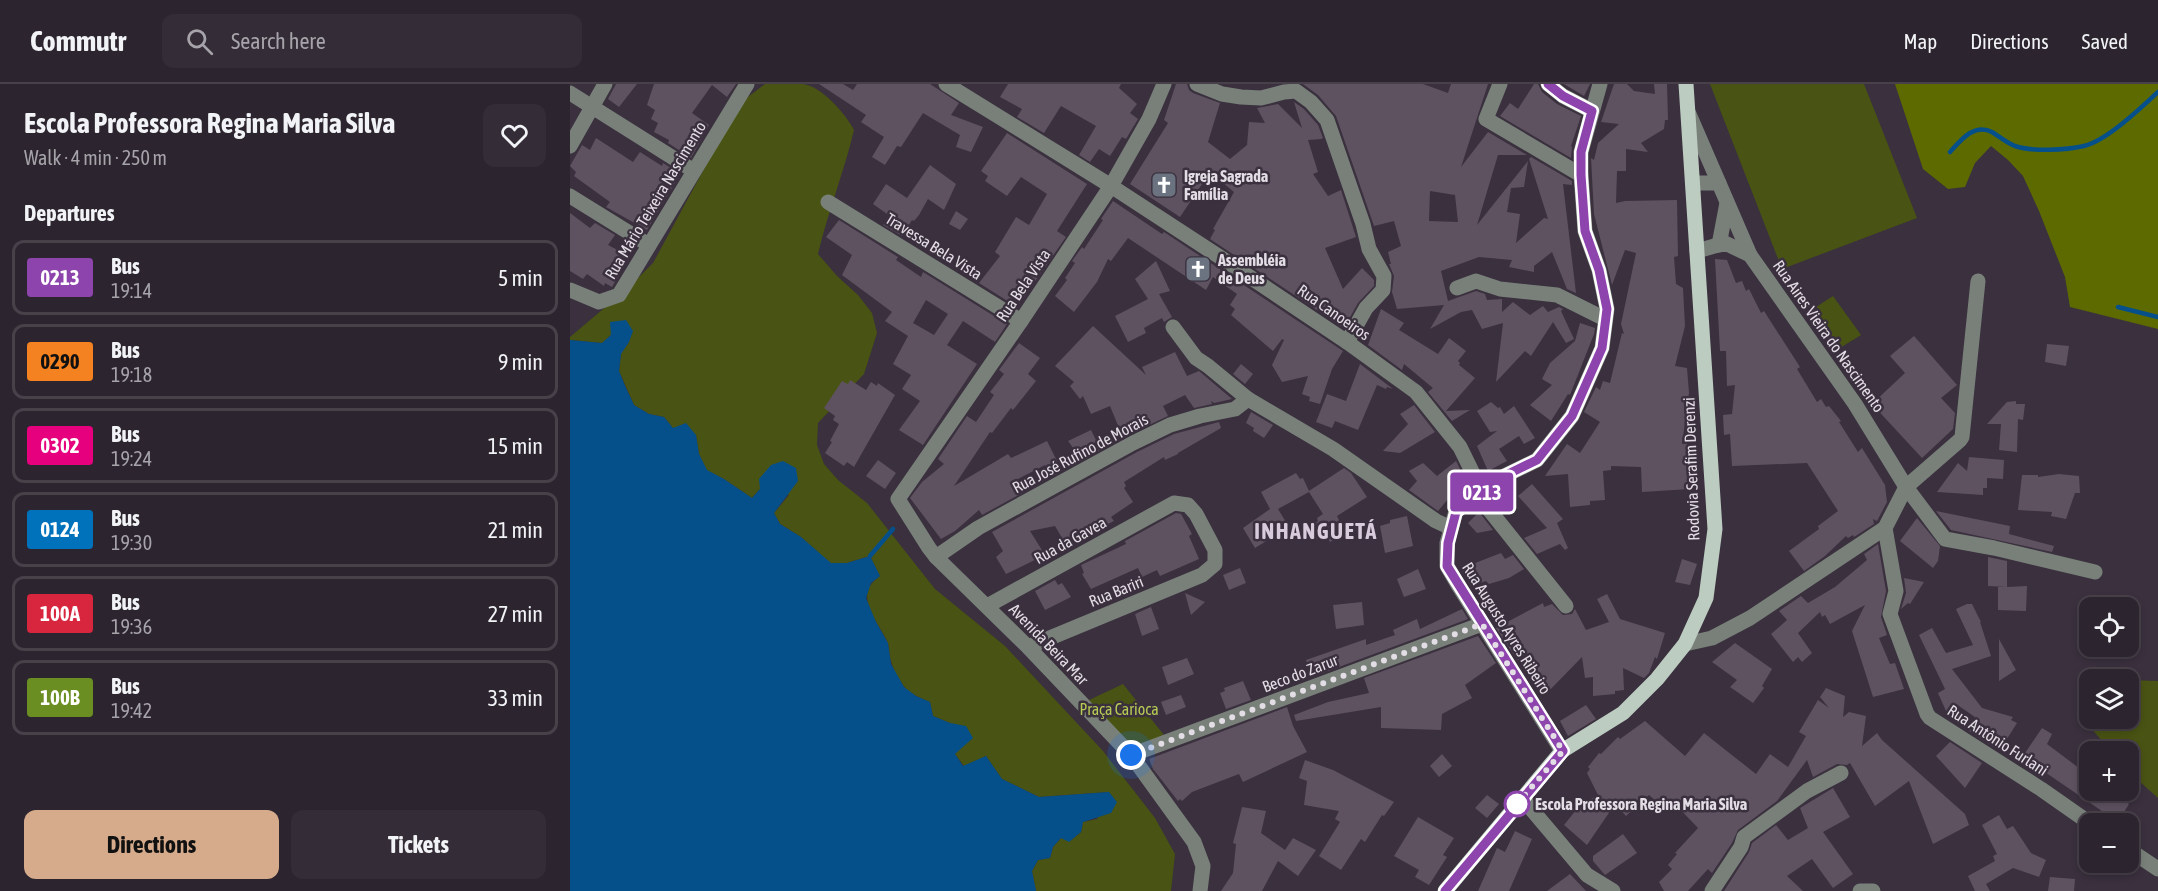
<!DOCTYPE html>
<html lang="en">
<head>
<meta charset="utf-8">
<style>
	:root { --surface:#2c242e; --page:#342c36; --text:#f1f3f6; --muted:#a6a4aa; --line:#48414a; --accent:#d6ab8b }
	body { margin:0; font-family:"Asap Condensed",sans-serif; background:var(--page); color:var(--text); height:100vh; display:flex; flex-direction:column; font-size:22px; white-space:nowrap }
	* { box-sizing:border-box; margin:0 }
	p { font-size:20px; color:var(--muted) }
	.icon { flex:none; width:33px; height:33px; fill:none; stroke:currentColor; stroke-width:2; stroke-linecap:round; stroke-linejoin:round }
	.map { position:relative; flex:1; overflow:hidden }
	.details { display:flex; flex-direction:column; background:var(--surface); width:570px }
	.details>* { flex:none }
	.badge { padding:0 12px; border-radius:4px; font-size:21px; line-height:39px }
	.tools { position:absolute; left:1509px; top:513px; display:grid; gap:12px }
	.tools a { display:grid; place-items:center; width:60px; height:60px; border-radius:12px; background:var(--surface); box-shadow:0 3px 9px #0003,0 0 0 2px var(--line); font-size:30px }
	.you { position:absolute; width:30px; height:30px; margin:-15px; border:4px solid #fff; border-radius:50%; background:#1a73e8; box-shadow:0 0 0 9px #1a73e833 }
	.map>.badge { position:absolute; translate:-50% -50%; box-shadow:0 0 0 3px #fff }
	h2 { padding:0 24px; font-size:22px; line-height:54px }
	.round { display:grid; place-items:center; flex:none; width:63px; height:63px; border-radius:12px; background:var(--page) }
	.overview { display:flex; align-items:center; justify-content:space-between; height:102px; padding:0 24px }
	h1 { font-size:28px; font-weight:700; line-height:45px }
	.button { display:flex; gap:12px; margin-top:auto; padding:12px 24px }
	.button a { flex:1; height:69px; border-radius:12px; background:var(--accent); color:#111; font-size:24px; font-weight:700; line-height:69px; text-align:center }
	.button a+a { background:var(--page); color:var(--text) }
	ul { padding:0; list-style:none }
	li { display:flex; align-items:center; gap:18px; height:75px; margin:0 12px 9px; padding:0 12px; border:3px solid var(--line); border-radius:12px }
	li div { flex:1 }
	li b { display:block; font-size:22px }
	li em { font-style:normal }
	li .badge { min-width:66px; font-weight:700; text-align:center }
	header { display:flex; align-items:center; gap:36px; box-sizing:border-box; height:84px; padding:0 30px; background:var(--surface); border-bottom:2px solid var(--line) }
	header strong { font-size:28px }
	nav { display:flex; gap:33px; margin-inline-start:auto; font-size:21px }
	.search { width:420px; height:54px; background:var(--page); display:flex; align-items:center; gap:15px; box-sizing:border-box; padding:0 21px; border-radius:12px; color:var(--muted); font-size:22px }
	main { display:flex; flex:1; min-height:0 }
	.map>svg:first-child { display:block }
	.green { fill:#495313 }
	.forest { fill:#5c6a00 }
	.water { fill:#05508a }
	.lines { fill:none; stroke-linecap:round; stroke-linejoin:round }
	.stream { stroke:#05508a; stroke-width:4.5 }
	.building { fill:#5e5260; fill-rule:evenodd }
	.minor { stroke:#79807a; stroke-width:15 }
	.major { stroke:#bcccc0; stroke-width:15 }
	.line-casing { stroke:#fff; stroke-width:14 }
	.line { stroke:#8e44ad; stroke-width:9 }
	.walk { stroke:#e3dde5; stroke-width:6; stroke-dasharray:0 10.8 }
	.stop-dot { fill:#fff; stroke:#8e44ad; stroke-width:3 }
	.labels { text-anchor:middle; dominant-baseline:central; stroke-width:5; stroke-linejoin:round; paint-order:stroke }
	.poi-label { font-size:16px; font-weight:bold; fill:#e3dde5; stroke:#3a303e; text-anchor:start }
	.street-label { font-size:16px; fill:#e3dde5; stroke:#3a303e }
	.park-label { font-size:16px; fill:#b6cb54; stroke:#3a303e }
	.stop-label { font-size:16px; font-weight:bold; fill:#e3dde5; stroke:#3a303e; text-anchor:start }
	.district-label { font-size:22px; font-weight:bold; letter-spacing:1.5px; fill:#d8cbdc; stroke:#3a303e }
</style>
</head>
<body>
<header>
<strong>Commutr</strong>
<div class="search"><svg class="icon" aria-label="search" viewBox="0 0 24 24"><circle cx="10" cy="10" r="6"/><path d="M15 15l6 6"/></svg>Search here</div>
<nav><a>Map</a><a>Directions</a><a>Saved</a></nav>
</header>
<main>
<section class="details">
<div class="overview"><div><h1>Escola Professora Regina Maria Silva</h1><p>Walk · 4 min · 250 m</p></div><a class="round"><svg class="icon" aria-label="heart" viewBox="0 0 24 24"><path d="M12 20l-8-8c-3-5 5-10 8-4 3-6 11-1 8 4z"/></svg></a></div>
<h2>Departures</h2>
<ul>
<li><span class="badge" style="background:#8e44ad;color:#fff">0213</span><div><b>Bus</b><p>19:14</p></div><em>5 min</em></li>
<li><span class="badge" style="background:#f58220;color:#111">0290</span><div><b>Bus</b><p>19:18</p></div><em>9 min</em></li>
<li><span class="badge" style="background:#e6007e;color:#fff">0302</span><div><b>Bus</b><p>19:24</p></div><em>15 min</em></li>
<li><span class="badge" style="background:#0072bc;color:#fff">0124</span><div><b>Bus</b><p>19:30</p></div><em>21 min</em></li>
<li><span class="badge" style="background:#d7263d;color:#fff">100A</span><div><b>Bus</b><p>19:36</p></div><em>27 min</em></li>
<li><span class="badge" style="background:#6b8e23;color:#fff">100B</span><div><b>Bus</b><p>19:42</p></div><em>33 min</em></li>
</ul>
<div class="button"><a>Directions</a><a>Tickets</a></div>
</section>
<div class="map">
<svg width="1588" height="807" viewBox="0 0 1588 807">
	<rect width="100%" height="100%" fill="#3a303e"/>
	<g class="green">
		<path d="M195,0C207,0 220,0 233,0C251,2 276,30 284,46C274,88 258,128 248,170L267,192L288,211L302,229L307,249L294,290L248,339L247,361L254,380L268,396L297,419L365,505L435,562L533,667L585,734L605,770L601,807H466L462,787L468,776L480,774L483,763L491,754L500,757L511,748L513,738L527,735L539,708L469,713L432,695L416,672L394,682L385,670L380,639L363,632L360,618C351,614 339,610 333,601C329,595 324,587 322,580C319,573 320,564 317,557C307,536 282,511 310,492L300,472L277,479L261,480L231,453L210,440L204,429L219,411L190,405L182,414L154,395L137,387L129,370L126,351L103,344L94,333L79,330L64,321L49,287L51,269L59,258L41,251L32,259L0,256V253L58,204L83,179L170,19Z"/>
		<path d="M1140,0H1294L1347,134L1212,185Z"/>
		<path d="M1263,212L1291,251L1270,264L1243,225Z"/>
		<path d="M1559,596L1588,597V714L1559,688L1558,668L1541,667L1520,643L1512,622L1519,616L1520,634H1558Z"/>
		<path d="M553,600L594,651L563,664L517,617Z"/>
	</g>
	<path class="forest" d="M1325,0H1588V245L1500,223L1495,193L1469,127L1453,92L1438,76L1421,62L1405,79L1395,103L1378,105L1353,85Z"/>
	<path class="water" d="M56,236L63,247L59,258L51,270L49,287L56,304L64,321L79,330L94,333L103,344L116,339L126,351L129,370L137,386L154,395L182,414L190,405L189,395L201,381L213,377L226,384L228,397L204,429L210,440L231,453L261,479H277L300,472L310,492L301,499L296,514L306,538L318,559L321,580L334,603L346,612L360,618L363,632L380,639L396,642L403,654L385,670L393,682L416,672L432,695L469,713L539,708L547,718L541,729L513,738L511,748L499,758L491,754L483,763L480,774L468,776L462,787L466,807H0V256L32,259L41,251L40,238Z"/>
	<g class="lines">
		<g class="stream">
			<path d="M1380,68C1391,56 1404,39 1422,48C1430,53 1437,59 1445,62C1463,68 1496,66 1514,62C1536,57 1571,24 1588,8"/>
			<path d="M1548,223L1588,233"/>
			<path d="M300,472L323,445"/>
		</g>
	</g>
	<g class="building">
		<path d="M46,0H67L49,23L38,15Z"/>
		<path d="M84,0H166L157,13L142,1L122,29L139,41L121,74L98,59L99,56L84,48L88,39L81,35L85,26L77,21Z"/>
		<path d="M249,0H273L283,6L287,0H360L389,19L381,31L413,43L401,68L386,63L390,51L353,29L331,63L327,62L315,81L302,73L314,53L291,38L296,31Z"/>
		<path d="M438,0H551L549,4L567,20L560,29L568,35L556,55L552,53L540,72L529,65L520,78L509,71L526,42L491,22L474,49L447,33L452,25L430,13Z"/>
		<path d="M606,0H617L619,6L623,9L650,19L638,58L660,75L677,61L679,38L695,39L687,24L708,20L732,44L724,18L734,25L748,41L753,54L751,55L738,56L748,88L743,90L758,112L771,106L786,153L755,164L773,205L792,184L804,196V202L788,219L774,244L640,155L645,146L643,145L664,108L640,88L610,133L560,100L598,39L594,36Z"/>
		<path d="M733,0H853L878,9L881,0H918L891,83L918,48L957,71H928L907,141L958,77L954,103L941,104L937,128L950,130L946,159L974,134L978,135L959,75L961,73L1002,97V101L993,100L1006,209L997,205L982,168L964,182V188L939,183L942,176L909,173L871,187L878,217L906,207L915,210L917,216L932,215V228L943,218L960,231L973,222L978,228L989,223L993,225L991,227L1004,255L996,259L983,238L961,272L955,267L926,298L933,239L912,245L902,226L891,228L860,245L874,221L827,225L822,208L824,192L819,180H821L818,168L831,162L824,137L804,142L766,32L748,11ZM860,107L885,111L888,138L859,137Z"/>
		<path d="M964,0H968L972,8L987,20L1011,32L1001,62L1002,63L1001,74L930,32L940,19L948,25Z"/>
		<path d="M994,0H1020L1014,12Z"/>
		<path d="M1044,0H1057L1064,7L1085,10L1084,0H1097L1098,36H1095L1094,45L1071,59L1078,68L1056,65V87H1047L1046,119L1055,117L1107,116L1108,172L1104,173L1106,200L1113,204L1115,242L1105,282L1117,284L1119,309L1112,360L1117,359L1120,405L1072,408L1071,383L1041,382V386L1033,387L1035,416L1020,417V421L1000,423L998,390L975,392L997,360L1010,369L1030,338L1014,328L1026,303L1030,306L1033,297L1040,299L1052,249L1054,250L1051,240L1066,169L1055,166L1042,201L1024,130L1021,74L1024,76L1028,59L1049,40L1031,38Z"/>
		<path d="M437,49L517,100L487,147L496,153L447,223L409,199L430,172L425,168L446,133L459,141L477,110L451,93L437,112L415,97L418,92L411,87Z"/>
		<path d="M26,54L63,78L70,68L92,82L93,79L110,90L77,146L36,123L40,118L4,92L6,88L0,82L12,61L20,66Z"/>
		<path d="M360,81L386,100L374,126L358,115L349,131L344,137L342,136L332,152L313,141L320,132L303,120L316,100L337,114Z"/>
		<path d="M543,117L592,150L594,148L773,267L762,285L750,320L739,317L740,313L732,310L738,292L712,298L702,281L714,256L712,255L703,267L661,231L665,225L660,221L667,210L643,193L636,206L558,154L541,177L538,175L527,198L504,228L485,212L497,196L495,194L505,179L502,177L512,163L514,165L533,136L531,135Z"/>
		<path d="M386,127L398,135L390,146L379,140Z"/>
		<path d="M0,129L20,144L25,139L45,151L38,161L57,171L51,180L54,182L42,203L35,199L34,202L17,190L13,195L0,187Z"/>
		<path d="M269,136L328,173L326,176L351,193L353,188L437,240L425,258L393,237L377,261L407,280L353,361L329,346L350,317L332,305L341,291L323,280L338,252L315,237L322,228L272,191L282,171L256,153ZM356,216L378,230L364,251L343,239Z"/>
		<path d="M1145,175L1157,176L1166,199L1172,197L1176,207L1179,205L1191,229L1194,227L1230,283L1227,285L1247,318L1251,315L1256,323L1259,322L1271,337L1269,338L1288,368L1292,364L1315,401L1317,418L1307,437L1303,435L1304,440L1284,453L1283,451L1278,454L1276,452L1255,472L1234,487L1219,467L1249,445L1248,442L1268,427L1237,379L1162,382L1160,350L1154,351L1153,331L1162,330L1165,301L1157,302L1156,267H1150Z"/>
		<path d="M586,177L600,207L589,210L602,233L594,238L592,234L574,244L576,249L558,258L545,232L578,215L565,195Z"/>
		<path d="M811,225L834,239L829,246L868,270L879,254L896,267L888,277L890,279L889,281L905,294L876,327L900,326L882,337L858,308L863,304L834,280L832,286L798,261Z"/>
		<path d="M1010,239L1025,244L1024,250L1000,311L998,310L981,337L960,321L982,301L972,295L980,279L1005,257Z"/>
		<path d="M523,242L576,291L572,283L605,268L617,292L629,287L662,315L644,319L641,317L642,320L624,324L615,311L593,322L598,332L562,349L559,340L549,344L540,322L521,330L513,312L510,315L500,302L504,298L485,282Z"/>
		<path d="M1344,252L1387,301L1371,314L1385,329L1383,345L1352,374L1302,320L1335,289L1320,272Z"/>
		<path d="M449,259L470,274L458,290L466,297L443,326L441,324L422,349L420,348L384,402L438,370L441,374L477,357L492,387L482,393L475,381L448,395L454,408L412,431L409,426L385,447L371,455L340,414L352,398L374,380L368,375L397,332L406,338L424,311L420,308L434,290L429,286Z"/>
		<path d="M1477,260L1499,262L1496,282L1475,278Z"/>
		<path d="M671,280L683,290L675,300L663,290Z"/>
		<path d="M790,280L823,305L817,303L816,305L807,301L788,346L765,337L762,344L746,338L757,310L776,317Z"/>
		<path d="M280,296L296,306L301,298L307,302L308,299L325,311L284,383L277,378L274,382L255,369L262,358L260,357L269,340L263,336L265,332L254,324L272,297L278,300Z"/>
		<path d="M1446,317V320H1455L1453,336L1448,335L1447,368L1429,366L1431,340H1417L1437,318Z"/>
		<path d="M921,318L928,324L930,323L934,330L944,322L965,354L954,360L949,352L929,365L937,377L918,387L907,362L927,347L920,348L907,327Z"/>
		<path d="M844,321L865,348L830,369L813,367L838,340L830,330Z"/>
		<path d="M681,328L703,341L694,354L683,347L684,344L676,339Z"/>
		<path d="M649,338L651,344L608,369V370L595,376L594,373L554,398L556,402L554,404L563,418L541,433L544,437L500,459H495L485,442L460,447L475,471L436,490L426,473L433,467L422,448L567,368L604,350Z"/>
		<path d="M521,346L526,356L531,353L536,363L512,376L498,357Z"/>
		<path d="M1399,373L1434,376L1433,395L1417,394V404H1413V411L1367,408L1388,379L1397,387Z"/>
		<path d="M308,376L326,389L315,405L296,392Z"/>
		<path d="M886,377L895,395L868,427L839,406L847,397L839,387L853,379L867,392Z"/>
		<path d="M774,384L781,389L797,413L767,432L775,449L760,458L755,449L744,457L736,445L748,437L747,434L753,430L739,408L708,425L719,443L685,464L673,444L700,425L691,408L726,389L730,395L733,394L739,407Z"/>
		<path d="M1489,390L1509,392L1510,409H1505L1496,435L1481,432L1482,428L1448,426L1452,391H1468V393Z"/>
		<path d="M962,400L993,435L987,439L998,464L995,466L990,460L967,470L954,454L977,444L948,412Z"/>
		<path d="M1366,427L1440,442L1439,450L1484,462L1482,468L1381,446Z"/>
		<path d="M909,428L923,446L907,449L898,439Z"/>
		<path d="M606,429L611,430L622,450L619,452L629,475L590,492L587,486L572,493L568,484L521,505L512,490L514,489L511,481L556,460L555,457Z"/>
		<path d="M837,432L843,462L815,469L810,442L820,439V436Z"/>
		<path d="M1347,434L1370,462L1368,477L1363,484L1330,457Z"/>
		<path d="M1308,460L1316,507L1311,533L1317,551L1309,554L1320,580L1325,579L1334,605L1303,613L1282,547L1295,521L1260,540L1255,531L1252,533L1250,528L1228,549L1242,569L1232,578L1228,573L1223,578L1201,550L1217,536L1209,527L1231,512L1238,519L1265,503L1297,476L1294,470Z"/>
		<path d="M931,469L935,475L943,471L954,485L939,494L919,500L916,497L901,502L892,487L901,483L900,481Z"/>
		<path d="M1418,473L1437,477V503L1457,502L1456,527L1428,526V503H1437L1418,502Z"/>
		<path d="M1112,475L1127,480L1120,501L1105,498Z"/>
		<path d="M670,484L676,499L659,506L653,491Z"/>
		<path d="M848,485L856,505L834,513L827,495Z"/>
		<path d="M1334,494L1354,498L1340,520L1338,519L1331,525L1336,509Z"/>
		<path d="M485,496L488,501L492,499L501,513L475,526L465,507Z"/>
		<path d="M615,509L635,518L621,531Z"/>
		<path d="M1037,510L1050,535L1095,549L1087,575L1085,573L1079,589L1074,594L1053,584L1054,606L1045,607V610L1023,612V593L1015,594L1012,573L975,611L942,568L926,544L973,519L974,523L982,520L993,531L1002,530L1005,525L1016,546L1039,538L1027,515Z"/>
		<path d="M792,518L794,541L766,545L763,521Z"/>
		<path d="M1397,520H1402L1411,538H1410L1421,572L1382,585L1412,624L1443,633L1441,636L1447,639L1435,658L1427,665L1399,647L1405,633L1389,622L1376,627L1368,609L1375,605L1349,551L1362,544L1376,569L1403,561L1386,525Z"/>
		<path d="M581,523L589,545L572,552L565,530Z"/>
		<path d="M892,525L898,535L742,593L736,576L796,555V561L825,551L823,546L847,535L850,545Z"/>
		<path d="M908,552L926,579L895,601L902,614L872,630L871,646L811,644V623L726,637L724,631L758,618L799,609L794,594Z"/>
		<path d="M1429,555L1446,586L1429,597Z"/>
		<path d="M1165,559L1202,585L1192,602L1194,604L1183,619L1160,603L1167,596L1142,578Z"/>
		<path d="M617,574L624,590L598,601L592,583Z"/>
		<path d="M673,597L681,616L656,625L650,609L655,607L654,604Z"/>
		<path d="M1256,604L1275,612L1273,633L1279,628L1296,632L1292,662L1307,649L1312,656L1395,730L1399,741L1363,760L1339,697L1305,722L1280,679L1277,681L1267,680L1243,693L1237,676L1207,717L1168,746L1162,759L1142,789L1138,785L1118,807H1094L1089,798L1102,785L1098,781L1107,770L1105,769L1128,744L1102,717L1095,725L1079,711L1056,732L1045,720L1017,761L994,741L1010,721L1028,711L1017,689L1020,685L1018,683L1029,669L1031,670L1048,653L1050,655L1075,637L1115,672L1134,649L1186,690L1200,670L1218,683L1236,652L1229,648L1248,616L1259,624L1250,613Z"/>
		<path d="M611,611L616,623L596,631L591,618Z"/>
		<path d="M1016,621L1026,635L998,652L990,637Z"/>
		<path d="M717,623L723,642L737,668L673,698L669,690L622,708L612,717L610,715L608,717L583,685L579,675Z"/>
		<path d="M1472,644L1482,650L1477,660L1509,684L1511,682L1520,688V706H1525L1545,717L1551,712L1559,720L1548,738L1466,682L1465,685L1451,675Z"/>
		<path d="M1380,658L1412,679L1395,704L1366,672Z"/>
		<path d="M872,670L882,682L869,693L860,682Z"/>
		<path d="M735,676L763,686L824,718L814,732L812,731L795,758L791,755L771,786L749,772L770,738L765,735L769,727L734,721L737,697L729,694Z"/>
		<path d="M1263,704L1280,733L1253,748L1283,790L1263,804L1242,775L1217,792L1233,807H1154L1179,768L1182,759L1206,741L1218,756L1238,744L1230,724Z"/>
		<path d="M917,711L929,720L917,734L905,724Z"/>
		<path d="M672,723L696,727L691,749L715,766L723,754L746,766L728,792L708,777L692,807H651L663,789L666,760L663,759Z"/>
		<path d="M1429,731L1437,745L1443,742L1461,769L1476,776L1469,793L1443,784L1416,800L1420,807H1405L1398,792L1425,777L1423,772L1427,770L1412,741Z"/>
		<path d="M848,733L884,754L873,771L877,773L859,801L845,793L849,786L824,772Z"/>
		<path d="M945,747L962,755L939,807H908L927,764L935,768Z"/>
		<path d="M1053,750L1067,769L1035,791L1023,777V772Z"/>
		<path d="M1000,790L1016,807H977Z"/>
		<path d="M1480,793L1505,795L1504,807H1478Z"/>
	</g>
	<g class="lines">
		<g class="minor">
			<path d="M376,0L541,102L659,179L777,258L846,308L890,363L912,408L913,418L996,522"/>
			<path d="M594,0L579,35L541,102L451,237L328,415L359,464L366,473L458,563L561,671L624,758L633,782L630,807"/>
			<path d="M627,0L652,10L671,13L691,14L714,8L726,7L741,18L757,36L793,140L799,165L814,192L813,206L796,224L777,258"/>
			<path d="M930,0L916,35L1011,91"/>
			<path d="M978,0L993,12L1022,27"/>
			<path d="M0,9L124,87"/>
			<path d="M1119,30L1180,171"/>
			<path d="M0,62L35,0"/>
			<path d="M1123,99H1149"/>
			<path d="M0,112L79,161"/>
			<path d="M258,118L451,237"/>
			<path d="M1149,161L1157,119"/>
			<path d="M1127,167L1155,159L1180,171L1285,320L1336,403L1375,455L1424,464L1525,488"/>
			<path d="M887,204L906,197L930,205L987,211L1035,235"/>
			<path d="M0,206L29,218L49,211L177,0"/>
			<path d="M603,243L626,274L638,282L678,315L763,365L866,437L881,444"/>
			<path d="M1315,444L1326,507L1320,530L1357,630L1360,634L1471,705L1521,740"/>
			<path d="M366,473L408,444L563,359L600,341L630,332L665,325L678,315"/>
			<path d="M417,522L604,419L618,421L626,430L645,466V480L632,491L458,563"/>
			<path d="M1115,560L1142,554L1180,534L1315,444L1336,403L1390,356L1392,353L1408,197"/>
			<path d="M992,667L888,501L877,482V459L886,427L932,393L967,376L1002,332L1032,264L1037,225L1029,186L1015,147L1011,91V68L1030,0"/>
			<path d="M561,671L912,540"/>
			<path d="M952,714L1017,791L1043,807"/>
			<path d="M1558,765L1588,785"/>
			<path d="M1142,807L1171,763L1174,753L1237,707L1271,689"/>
			<path d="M1290,807H1303"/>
		</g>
		<path class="major" d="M875,807L992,667L1053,629L1087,595L1115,560L1136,514L1145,445L1116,0"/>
	</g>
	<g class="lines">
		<g class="line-casing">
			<path id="line" d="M875,807L993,667L877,482L878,459L886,428L932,393L967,376L1002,332L1032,264L1037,225L1029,186L1015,147L1011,91V68L1022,27L993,12L978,0"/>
		</g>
		<use href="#line" class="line"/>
		<path class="walk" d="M561,671L912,540L993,667L947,720"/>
	</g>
	<defs>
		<g id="church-square" transform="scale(1.35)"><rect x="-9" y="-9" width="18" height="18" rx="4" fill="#6b7280" stroke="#3a303e"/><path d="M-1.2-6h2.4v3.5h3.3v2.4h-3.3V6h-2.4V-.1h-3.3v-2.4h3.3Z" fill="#fff"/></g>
	</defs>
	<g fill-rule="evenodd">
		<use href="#church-square" x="594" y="101"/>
		<use href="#church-square" x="628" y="185"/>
	</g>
	<circle class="stop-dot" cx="947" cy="720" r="12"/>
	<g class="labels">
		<g class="poi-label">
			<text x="614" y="92">Igreja Sagrada<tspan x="614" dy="18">Família</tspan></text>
			<text x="648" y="176">Assembléia<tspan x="648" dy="18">de Deus</tspan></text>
		</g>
		<g class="street-label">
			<text transform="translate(85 116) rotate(-59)">Rua Mário Teixeira Nascimento</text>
			<text transform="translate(364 162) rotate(32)">Travessa Bela Vista</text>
			<text transform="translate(453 201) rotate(-56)">Rua Bela Vista</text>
			<text transform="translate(764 228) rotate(35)">Rua Canoeiros</text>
			<text transform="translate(1259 252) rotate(55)">Rua Aires Vieira do Nascimento</text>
			<text transform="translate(510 369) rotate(-28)">Rua José Rufino de Morais</text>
			<text transform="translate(1121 385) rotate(-92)">Rodovia Serafim Derenzi</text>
			<text transform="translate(500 456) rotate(-29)">Rua da Gavea</text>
			<text transform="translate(546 507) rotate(-22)">Rua Bariri</text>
			<text transform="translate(937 544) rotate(58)">Rua Augusto Ayres Ribeiro</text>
			<text transform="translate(479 560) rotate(46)">Avenida Beira Mar</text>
			<text transform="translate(730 589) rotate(-21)">Beco do Zarur</text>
			<text transform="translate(1428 656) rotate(33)">Rua Antônio Furlani</text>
		</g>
		<g class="park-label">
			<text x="549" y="625">Praça Carioca</text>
		</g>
		<g class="stop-label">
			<text x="965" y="720">Escola Professora Regina Maria Silva</text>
		</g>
		<g class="district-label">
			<text x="746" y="447">INHANGUETÁ</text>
		</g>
	</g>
</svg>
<div class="tools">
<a><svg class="icon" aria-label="locate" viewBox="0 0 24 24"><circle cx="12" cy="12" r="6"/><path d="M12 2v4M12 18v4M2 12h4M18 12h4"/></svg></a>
<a><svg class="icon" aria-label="layers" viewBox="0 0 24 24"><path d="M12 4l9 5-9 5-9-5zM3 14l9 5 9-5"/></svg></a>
<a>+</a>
<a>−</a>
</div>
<div class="you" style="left:561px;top:671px"></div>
<b class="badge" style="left:912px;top:408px;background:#8e44ad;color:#fff">0213</b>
</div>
</main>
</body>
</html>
